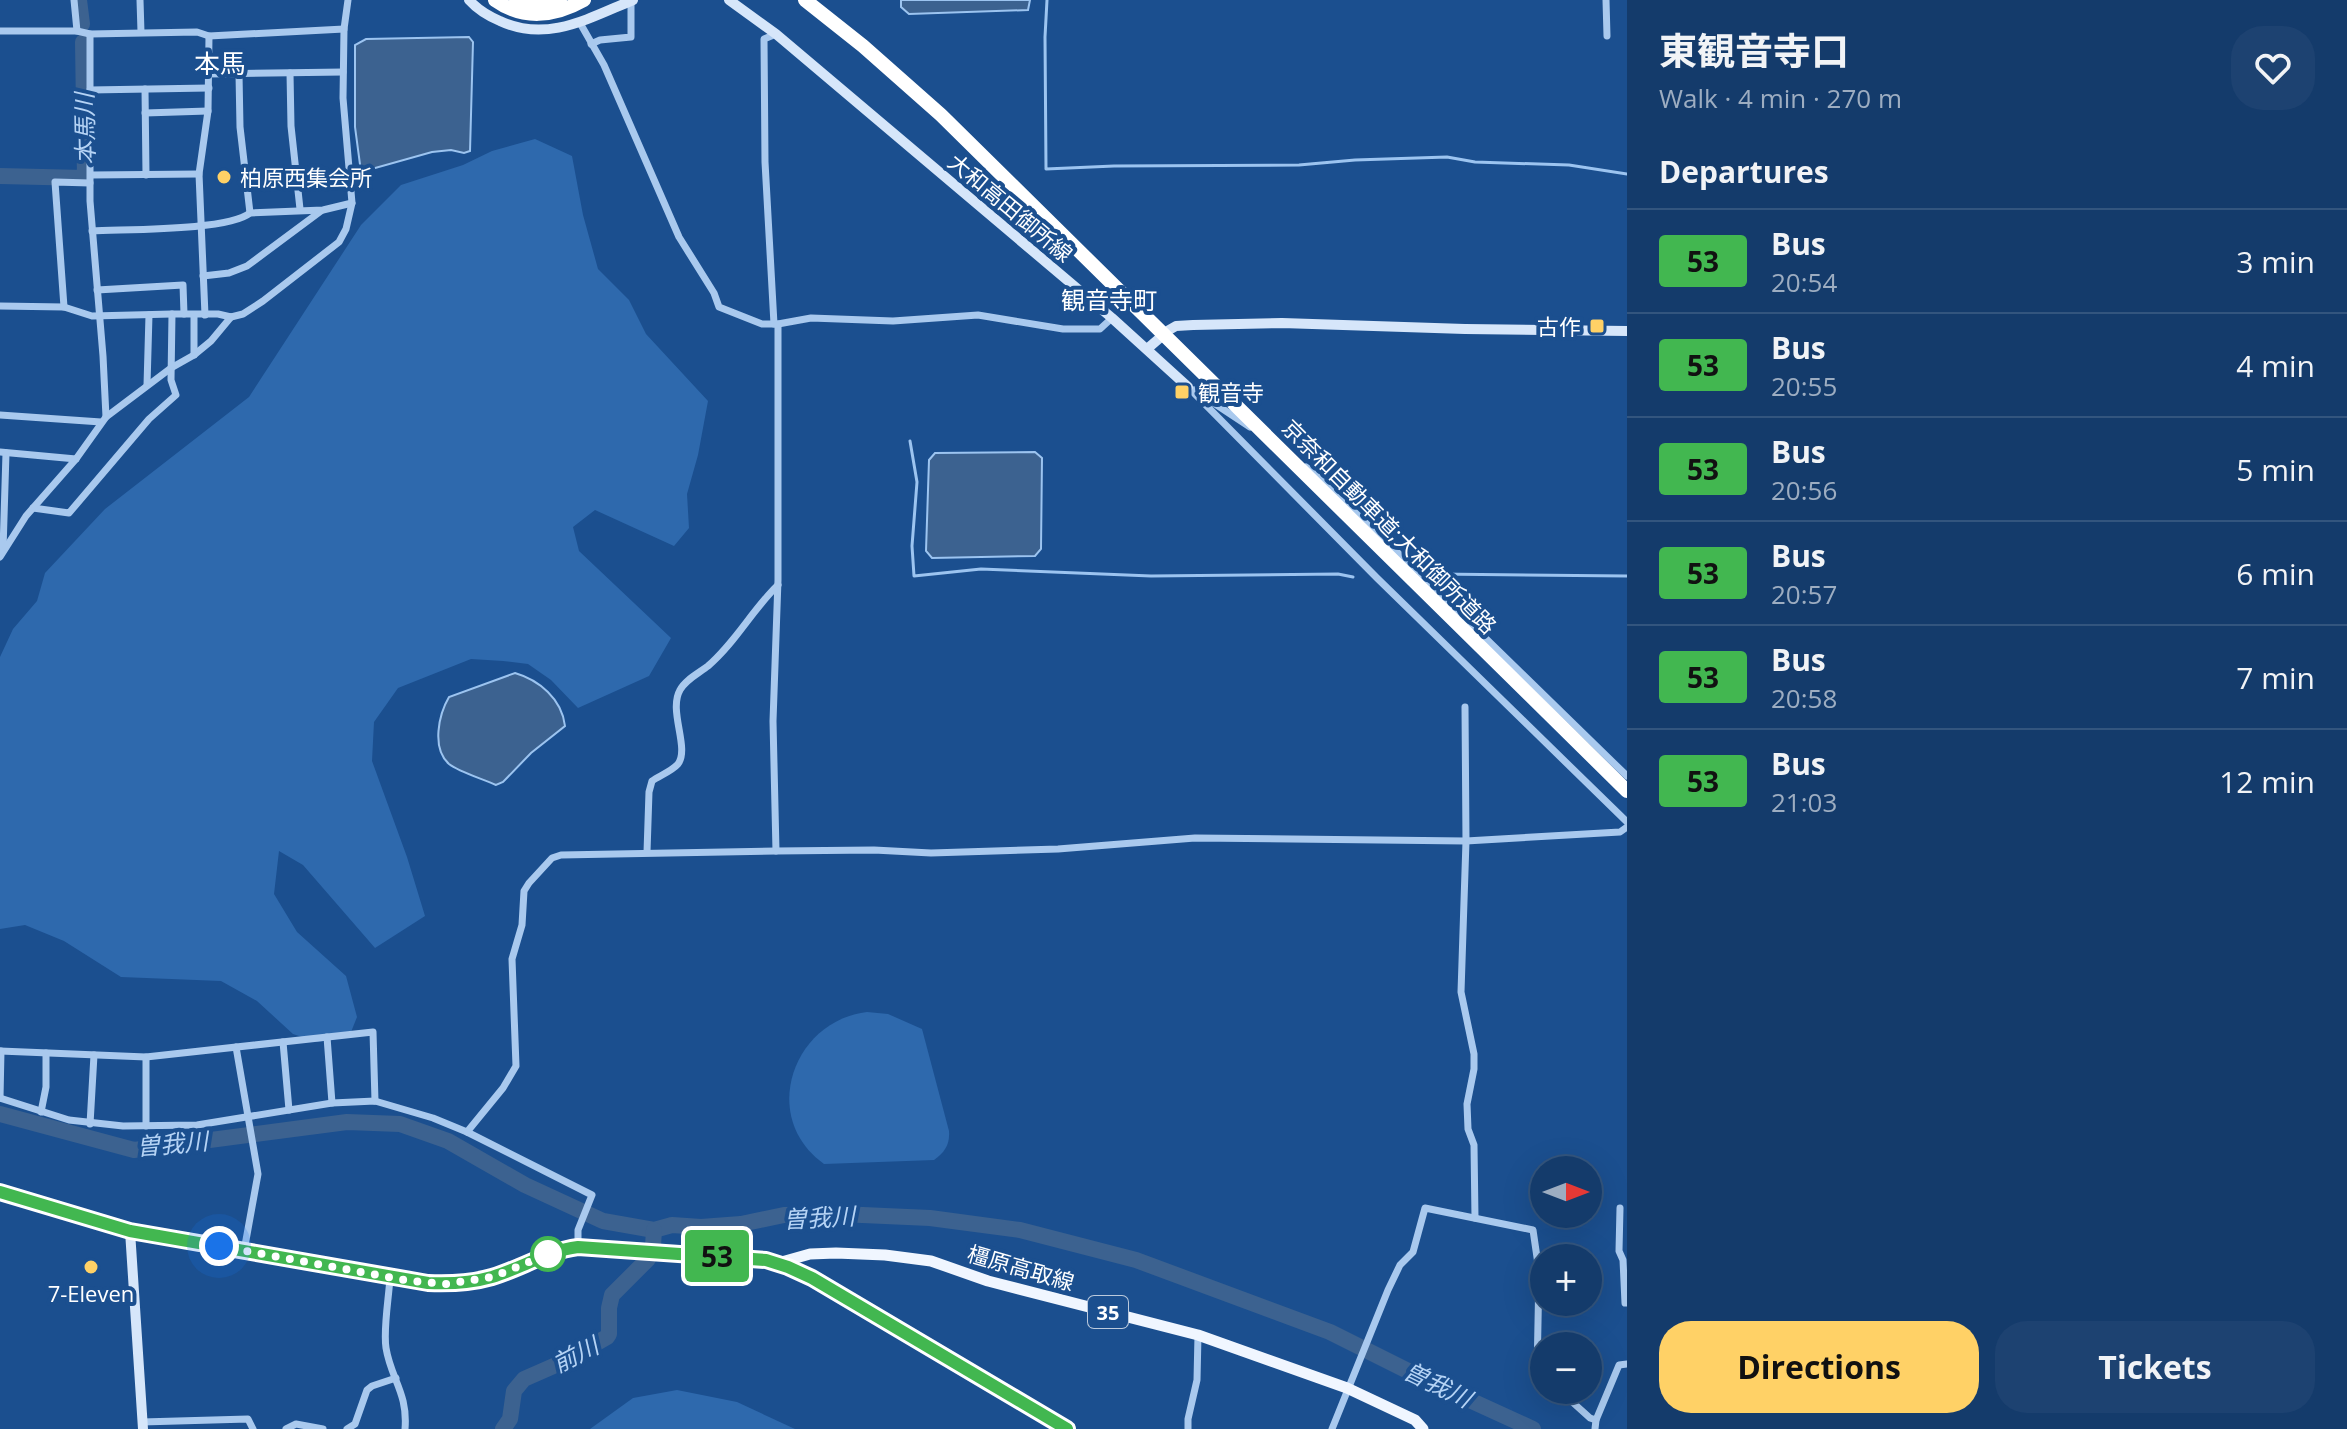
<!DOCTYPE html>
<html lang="en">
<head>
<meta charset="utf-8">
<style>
	:root { --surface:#143b6b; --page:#1d4271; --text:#f1f3f6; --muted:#9dadc1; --line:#33557e; --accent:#ffd166 }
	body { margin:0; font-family:"Open Sans","Noto Sans JP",sans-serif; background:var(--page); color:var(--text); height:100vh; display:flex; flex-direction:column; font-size:30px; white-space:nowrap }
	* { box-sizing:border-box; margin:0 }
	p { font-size:26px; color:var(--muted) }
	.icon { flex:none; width:44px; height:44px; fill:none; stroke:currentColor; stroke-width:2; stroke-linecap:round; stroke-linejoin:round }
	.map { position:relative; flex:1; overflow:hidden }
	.sheet { display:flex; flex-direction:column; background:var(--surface); width:720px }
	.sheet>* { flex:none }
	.badge { padding:0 16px; border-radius:6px; font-size:28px; line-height:52px }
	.needle { width:52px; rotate:90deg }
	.fabs { position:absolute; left:1530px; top:1156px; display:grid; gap:16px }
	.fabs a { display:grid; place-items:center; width:72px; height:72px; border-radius:50%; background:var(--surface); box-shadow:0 8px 32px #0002,0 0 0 2px var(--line); font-size:40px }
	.you { position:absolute; width:40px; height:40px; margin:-20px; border:6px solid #fff; border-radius:50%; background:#1a73e8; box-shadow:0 0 0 12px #1a73e833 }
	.map>.badge { position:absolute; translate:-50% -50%; box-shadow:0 0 0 4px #fff }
	h2 { padding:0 32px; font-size:30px; line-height:72px }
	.round { display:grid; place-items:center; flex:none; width:84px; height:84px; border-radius:32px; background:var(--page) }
	.headline { display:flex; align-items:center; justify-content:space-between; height:136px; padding:0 32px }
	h1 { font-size:38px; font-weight:700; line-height:60px }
	.action { display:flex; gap:16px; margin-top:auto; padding:16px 32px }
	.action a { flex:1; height:92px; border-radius:32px; background:var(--accent); color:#111; font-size:32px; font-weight:700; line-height:92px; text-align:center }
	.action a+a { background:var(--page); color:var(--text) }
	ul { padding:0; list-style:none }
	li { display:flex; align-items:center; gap:24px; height:104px; padding:0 32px; border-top:2px solid var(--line) }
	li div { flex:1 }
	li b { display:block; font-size:30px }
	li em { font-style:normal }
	li .badge { min-width:88px; font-weight:700; text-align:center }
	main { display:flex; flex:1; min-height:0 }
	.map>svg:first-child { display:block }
	.green { fill:#2e69ad }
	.water { fill:#3c6290; stroke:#9cc4f0; stroke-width:2 }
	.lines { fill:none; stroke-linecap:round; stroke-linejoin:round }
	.stream { stroke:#9cc4f0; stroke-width:3 }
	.river { stroke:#3c6290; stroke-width:16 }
	.street { stroke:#a9c9ee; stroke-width:7 }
	.secondary { stroke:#d6e6fa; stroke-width:10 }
	.primary { stroke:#f0f6ff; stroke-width:11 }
	.highway { stroke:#fff; stroke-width:14 }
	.highway-bridge { stroke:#fff; stroke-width:14 }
	.line-casing { stroke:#fff; stroke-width:18 }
	.line { stroke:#42b750; stroke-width:12 }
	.walk { stroke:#fff; stroke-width:8; stroke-dasharray:0 14.4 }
	.poi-dot { fill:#ffd166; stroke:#1b4f8f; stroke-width:3 }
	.stop-dot { fill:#fff; stroke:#42b750; stroke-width:4 }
	.labels { text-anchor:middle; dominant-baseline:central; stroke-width:8; stroke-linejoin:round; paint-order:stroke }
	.shield { fill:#1b4f8f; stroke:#bbcadd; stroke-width:2 }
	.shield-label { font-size:20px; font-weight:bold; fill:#fff }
	.poi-label { font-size:22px; fill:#fff; stroke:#1b4f8f; text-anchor:start }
	.street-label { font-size:22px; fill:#fff; stroke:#1b4f8f }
	.water-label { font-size:24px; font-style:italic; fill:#b5d3f5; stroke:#1b4f8f }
	.neighbourhood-label { font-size:24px; fill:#fff; stroke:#1b4f8f }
	.quarter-label { font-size:26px; fill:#fff; stroke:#1b4f8f }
</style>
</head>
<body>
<main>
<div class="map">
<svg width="1627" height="1429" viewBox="0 0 1627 1429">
	<rect width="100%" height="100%" fill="#1b4f8f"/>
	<g class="green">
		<path d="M535,139L572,156L583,215L598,269L629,300L646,334L708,401L698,455L687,494L689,528L674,546L595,510L573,527L579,551L671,638L649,676L578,708L551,680L528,664L503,661L471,659L398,688L374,722L372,761L407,857L425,916L375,948L303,865L279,851L274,894L297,932L346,976L357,1017L349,1037L317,1042L293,1034L257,1001L221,981L121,977L64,941L25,925L0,929V657L13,629L37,601L45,573L105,509L249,397L361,225L401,185L463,165L492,151Z"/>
		<path d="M867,1012L888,1014L922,1029L949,1131C950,1144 945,1152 934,1160L824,1164C759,1118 792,1021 867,1012Z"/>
		<path d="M677,1390L737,1402L795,1429H590L633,1398Z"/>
	</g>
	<g class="water">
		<path d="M901,0H1030L1028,10L909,14L901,7Z"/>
		<path d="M469,37L473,42L470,151L464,153L451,150L432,152L361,172L355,127V45L366,39Z"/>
		<path d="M1035,452L1042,458L1041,549L1035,556L932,558L926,551L929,460L935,453Z"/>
		<path d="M515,673C539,680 562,699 565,726L531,753L503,782L496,785C483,779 459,772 449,764C431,748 439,714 449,697Z"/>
	</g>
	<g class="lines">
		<g class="stream">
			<path d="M1047,0L1045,37L1046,169L1114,166L1299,165L1355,160L1447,157L1475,162L1569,165L1627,174"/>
			<path d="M910,441L917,482L912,546L914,576L981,569L1151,576L1338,574L1353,577"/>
			<path d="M1436,574L1627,576"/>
		</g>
		<g class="river">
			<path d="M79,0L82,24"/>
			<path d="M0,176L85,178L83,42"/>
			<path d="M0,1114L134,1150L347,1122L400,1124L448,1141L525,1185L603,1221L654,1230L672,1225L701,1227L741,1224L784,1215L840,1214L930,1218L1020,1230L1136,1260L1330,1332L1428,1381L1533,1429"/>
			<path d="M503,1429L510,1419L514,1391L524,1379L565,1361L607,1337L609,1334V1308L612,1295L648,1259L653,1246L654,1230"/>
		</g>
		<g class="street">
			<path d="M74,0L77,31"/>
			<path d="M140,0L141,32"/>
			<path d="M1606,0L1607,36"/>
			<path d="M580,23L604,65L679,237L714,293L719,307L762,324H778L811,318L893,321L978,315L1063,329H1100L1112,318"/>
			<path d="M0,31H77L90,34L197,32L209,36L344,29"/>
			<path d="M591,44L600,40L631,37V1"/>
			<path d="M290,73L291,126L300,209"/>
			<path d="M209,74L343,72"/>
			<path d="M239,74L240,127L250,213"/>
			<path d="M145,89L146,175"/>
			<path d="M90,90L209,88"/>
			<path d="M145,113L208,111"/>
			<path d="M91,175L199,174"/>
			<path d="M92,231C124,229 228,231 250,213L323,210L352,203"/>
			<path d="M203,276L229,273L247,266L321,211"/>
			<path d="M97,290L183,285L184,314"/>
			<path d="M0,306L64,307L92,316L172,314H218L231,317L243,314L263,301L339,242L346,229L352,203L343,98L344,29L348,0"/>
			<path d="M64,307L55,182L90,183"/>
			<path d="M194,315V355"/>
			<path d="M205,315L199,174L208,111L209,36"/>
			<path d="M774,324L765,162L764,39L776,34"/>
			<path d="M147,385L149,315"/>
			<path d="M1188,387L1377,578L1627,822"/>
			<path d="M1194,390L1250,427"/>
			<path d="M0,415L101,422"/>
			<path d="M106,417L171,368L194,355L211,341L231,317"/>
			<path d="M0,452L76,459"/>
			<path d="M1306,467L1320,477L1627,776"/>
			<path d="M33,508L69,513L149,419L176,395L171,380L172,314"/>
			<path d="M3,550L6,453"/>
			<path d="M0,557L26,516L76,459L106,417L103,356L90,201V34"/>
			<path d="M1465,707L1466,841L1461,992L1474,1054V1069L1467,1104L1468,1129L1474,1145L1475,1218"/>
			<path d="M776,851L773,721L778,580V324"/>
			<path d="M647,852L649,792L652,781C659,776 672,771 678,764C690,748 668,711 680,690C685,680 699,673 708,666C736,642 752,610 778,585"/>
			<path d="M327,1037L332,1103"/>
			<path d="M283,1042L289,1110"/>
			<path d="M236,1047L258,1174L244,1251"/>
			<path d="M0,1051L146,1057L373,1032L375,1101"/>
			<path d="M146,1057V1126"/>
			<path d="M0,1098L69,1120L123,1126L197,1125L332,1103L375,1101L433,1118L467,1132L592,1195L578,1230V1247"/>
			<path d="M0,1098L1,1051"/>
			<path d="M41,1112L46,1087V1053"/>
			<path d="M90,1124L94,1055"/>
			<path d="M467,1132L503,1088L516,1066L512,959L522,925L524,891L529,883L552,858L561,855L776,851L874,850L931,853L1058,849L1195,838L1466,841L1620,832L1627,827"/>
			<path d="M1620,1208L1619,1251L1623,1260L1625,1303H1627"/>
			<path d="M390,1277C389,1297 383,1329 386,1348C391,1379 408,1393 405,1429"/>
			<path d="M1559,1390L1590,1418L1596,1420"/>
			<path d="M142,1422L248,1419L253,1429"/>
			<path d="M286,1429L296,1424L323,1429"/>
			<path d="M347,1429L355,1424L367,1390L372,1386L396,1378"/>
			<path d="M1188,1429V1419L1197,1380L1198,1335"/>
			<path d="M1332,1429L1388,1290L1400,1265L1413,1252L1425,1208L1533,1230L1539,1271L1537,1374L1544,1380"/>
			<path d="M1595,1429L1596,1420L1619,1365L1627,1364"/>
		</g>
		<g class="secondary">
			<path d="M469,0C478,10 488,16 500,21C547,43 589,18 633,0"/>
			<path d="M729,0L776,34L1112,318L1188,387"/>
			<path d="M1147,349L1169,330L1176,326L1193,325L1282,323L1465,329L1627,331"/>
			<path d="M130,1231L143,1429"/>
		</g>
		<g class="primary">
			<path d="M0,1192L130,1231L428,1283C451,1284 474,1283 496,1276C524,1266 548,1250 578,1247L766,1260L788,1267L812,1278L1067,1429"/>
			<path d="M778,1263L810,1254L836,1253L885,1255L931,1261L988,1281L1198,1335L1347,1388L1415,1420L1423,1429"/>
		</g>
		<g class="highway">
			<path d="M495,0C523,20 554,17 584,0"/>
			<path d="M516,0L543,4L560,0"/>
		</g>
		<path class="highway-bridge" d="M805,0L863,46L941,115L1627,791"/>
	</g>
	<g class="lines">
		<g class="line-casing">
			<path id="line" d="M0,1192L130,1231L428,1283C450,1284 471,1283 492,1277C522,1268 547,1251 578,1247L766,1260L788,1267L812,1278L1067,1429"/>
		</g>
		<use href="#line" class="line"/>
		<path class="walk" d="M219,1246L410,1281L446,1284L493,1277L548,1254"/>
	</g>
	<g class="poi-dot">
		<circle cx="224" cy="177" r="8"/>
		<rect x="1589" y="318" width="16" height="16" rx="4"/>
		<rect x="1174" y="384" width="16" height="16" rx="4"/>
		<circle cx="91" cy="1267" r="8"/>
	</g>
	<circle class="stop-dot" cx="548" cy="1254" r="16"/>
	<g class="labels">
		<rect class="shield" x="1088" y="1296" width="40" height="32" rx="6"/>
		<g class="shield-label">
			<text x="1108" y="1312">35</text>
		</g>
		<g class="poi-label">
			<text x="240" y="177">柏原西集会所</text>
			<text x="1581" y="326" text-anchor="end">古作</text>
			<text x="1198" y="392">観音寺</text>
			<text x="91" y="1293" text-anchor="middle">7-Eleven</text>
		</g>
		<g class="street-label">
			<text transform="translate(1011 207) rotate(40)">大和高田御所線</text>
			<text transform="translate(1390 526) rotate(45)">京奈和自動車道;大和御所道路</text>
			<text transform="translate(1021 1267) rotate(16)">橿原高取線</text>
		</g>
		<g class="water-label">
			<text transform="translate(84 129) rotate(-91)">本馬川</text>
			<text transform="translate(172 1143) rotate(-5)">曽我川</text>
			<text transform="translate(819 1217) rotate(-3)">曽我川</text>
			<text transform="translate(575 1354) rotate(-27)">前川</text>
			<text transform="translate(1438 1384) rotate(26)">曽我川</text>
		</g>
		<g class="neighbourhood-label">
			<text x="1109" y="299">観音寺町</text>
		</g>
		<g class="quarter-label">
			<text x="220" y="63">本馬</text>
		</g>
	</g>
</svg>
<div class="fabs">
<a><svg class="needle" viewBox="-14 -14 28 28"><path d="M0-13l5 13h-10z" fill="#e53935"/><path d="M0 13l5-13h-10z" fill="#9dadc1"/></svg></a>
<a>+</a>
<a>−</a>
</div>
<div class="you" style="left:219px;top:1246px"></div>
<b class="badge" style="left:717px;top:1256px;background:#42b750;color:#111">53</b>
</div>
<section class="sheet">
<div class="headline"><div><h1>東観音寺口</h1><p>Walk · 4 min · 270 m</p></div><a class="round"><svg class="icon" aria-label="heart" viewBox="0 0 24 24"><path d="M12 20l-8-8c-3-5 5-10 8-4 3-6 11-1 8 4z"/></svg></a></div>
<h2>Departures</h2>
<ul>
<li><span class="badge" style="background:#42b750;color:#111">53</span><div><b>Bus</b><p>20:54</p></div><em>3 min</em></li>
<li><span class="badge" style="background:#42b750;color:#111">53</span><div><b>Bus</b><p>20:55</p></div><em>4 min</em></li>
<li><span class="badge" style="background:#42b750;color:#111">53</span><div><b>Bus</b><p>20:56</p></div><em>5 min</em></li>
<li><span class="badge" style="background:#42b750;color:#111">53</span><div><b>Bus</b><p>20:57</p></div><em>6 min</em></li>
<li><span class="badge" style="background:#42b750;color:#111">53</span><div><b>Bus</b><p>20:58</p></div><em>7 min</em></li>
<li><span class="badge" style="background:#42b750;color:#111">53</span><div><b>Bus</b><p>21:03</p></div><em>12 min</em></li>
</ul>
<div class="action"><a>Directions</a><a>Tickets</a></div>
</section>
</main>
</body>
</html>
